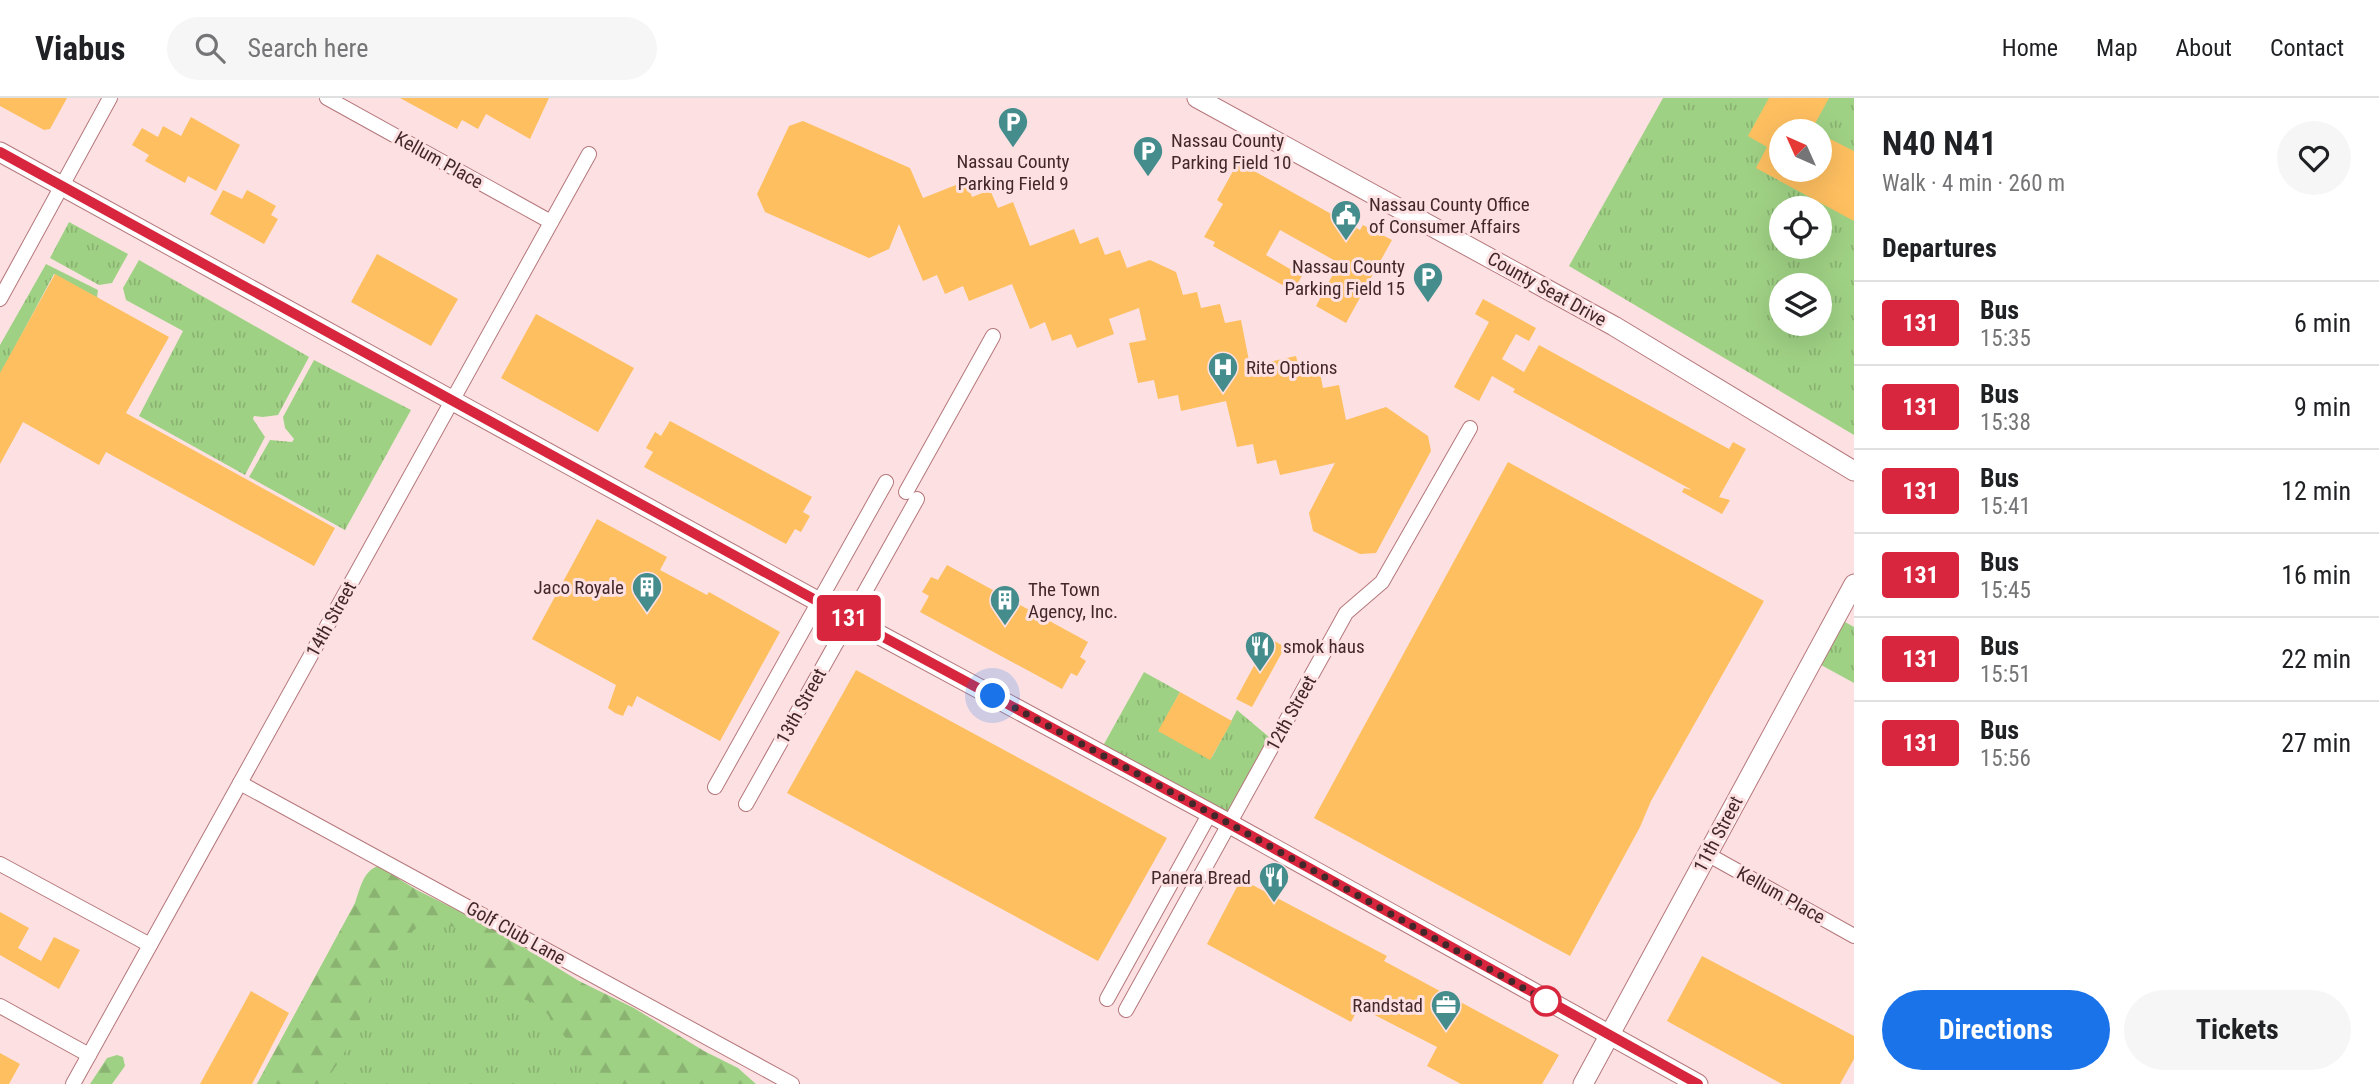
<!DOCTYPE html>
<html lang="en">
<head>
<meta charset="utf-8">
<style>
	:root { --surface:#fff; --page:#f6f6f6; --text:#202124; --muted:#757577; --line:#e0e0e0; --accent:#1a73e8 }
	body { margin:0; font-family:"Roboto Condensed",sans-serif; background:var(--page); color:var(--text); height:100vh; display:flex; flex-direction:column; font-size:26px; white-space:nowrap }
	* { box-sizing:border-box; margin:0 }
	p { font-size:23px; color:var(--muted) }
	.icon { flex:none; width:38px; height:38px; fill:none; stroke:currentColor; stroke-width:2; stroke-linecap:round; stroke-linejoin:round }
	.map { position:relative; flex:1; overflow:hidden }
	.details { display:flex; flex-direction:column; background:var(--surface); width:525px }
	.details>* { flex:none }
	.badge { padding:0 14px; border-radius:5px; font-size:24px; line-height:46px }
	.needle { width:46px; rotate:315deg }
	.tools { position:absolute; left:1769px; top:21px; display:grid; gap:14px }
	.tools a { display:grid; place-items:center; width:63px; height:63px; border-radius:50%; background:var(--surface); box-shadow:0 7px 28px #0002; font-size:35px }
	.you { position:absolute; width:35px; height:35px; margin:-18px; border:5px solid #fff; border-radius:50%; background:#1a73e8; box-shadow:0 0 0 10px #1a73e833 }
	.map>.badge { position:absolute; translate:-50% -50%; box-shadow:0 0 0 4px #fff }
	h2 { padding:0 28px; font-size:26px; line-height:63px }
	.round { display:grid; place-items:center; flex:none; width:74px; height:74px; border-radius:37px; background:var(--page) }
	.headline { display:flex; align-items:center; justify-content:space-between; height:119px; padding:0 28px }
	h1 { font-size:33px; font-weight:700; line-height:52px }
	.action { display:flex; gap:14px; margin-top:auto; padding:14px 28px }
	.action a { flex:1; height:80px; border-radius:42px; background:var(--accent); color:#fff; font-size:28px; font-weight:700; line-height:80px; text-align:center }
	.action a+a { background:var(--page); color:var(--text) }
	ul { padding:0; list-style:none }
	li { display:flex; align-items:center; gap:21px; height:84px; padding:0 28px; border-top:2px solid var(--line) }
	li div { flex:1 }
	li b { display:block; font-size:26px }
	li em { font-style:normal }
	li .badge { min-width:77px; font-weight:700; text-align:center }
	header { display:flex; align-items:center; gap:42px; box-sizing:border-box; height:98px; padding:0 35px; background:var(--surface); border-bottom:2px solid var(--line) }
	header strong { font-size:33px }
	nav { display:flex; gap:38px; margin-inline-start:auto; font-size:24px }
	.search { width:490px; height:63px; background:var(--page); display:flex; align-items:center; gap:18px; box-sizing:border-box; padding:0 24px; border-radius:38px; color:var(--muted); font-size:26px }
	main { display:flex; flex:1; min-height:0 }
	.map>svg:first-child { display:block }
	.grass { fill:url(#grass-tufts); fill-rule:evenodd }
	.forest { fill:url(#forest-firs) }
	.building { fill:#febf60 }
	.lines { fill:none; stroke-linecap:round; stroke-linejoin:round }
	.street-casing { stroke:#b5777b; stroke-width:16 }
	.secondary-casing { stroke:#b5777b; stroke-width:21 }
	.street { stroke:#fff; stroke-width:14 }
	.secondary { stroke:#fff; stroke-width:19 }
	.line-casing { stroke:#fff; stroke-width:16 }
	.line { stroke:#d7263d; stroke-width:10 }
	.walk { stroke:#42282a; stroke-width:7; stroke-dasharray:0 12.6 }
	.stop-dot { fill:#fff; stroke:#d7263d; stroke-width:3.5 }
	.labels { text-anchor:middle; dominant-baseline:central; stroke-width:6; stroke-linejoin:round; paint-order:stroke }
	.poi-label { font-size:19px; fill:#42282a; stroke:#fde1e2; text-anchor:start }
	.street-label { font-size:19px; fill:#42282a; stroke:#fde1e2 }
</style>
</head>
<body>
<header>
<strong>Viabus</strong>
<div class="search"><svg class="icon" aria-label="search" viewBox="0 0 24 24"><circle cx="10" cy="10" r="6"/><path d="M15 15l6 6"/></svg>Search here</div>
<nav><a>Home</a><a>Map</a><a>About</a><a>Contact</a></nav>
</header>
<main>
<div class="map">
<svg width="1854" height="986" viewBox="0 0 1854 986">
	<defs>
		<pattern id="grass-tufts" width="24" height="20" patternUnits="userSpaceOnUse" patternTransform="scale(1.75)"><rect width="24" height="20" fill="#9fd184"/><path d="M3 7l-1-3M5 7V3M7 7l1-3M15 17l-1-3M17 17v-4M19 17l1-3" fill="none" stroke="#8ab372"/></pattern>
		<pattern id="forest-firs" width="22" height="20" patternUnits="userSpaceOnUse" patternTransform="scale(1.75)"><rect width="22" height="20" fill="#9fd184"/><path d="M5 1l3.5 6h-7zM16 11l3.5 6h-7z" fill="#8ab372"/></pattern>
	</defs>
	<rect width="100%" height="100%" fill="#fde1e2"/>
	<g class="grass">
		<path d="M1663,0H1854V337L1569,168ZM1782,33H1820V72H1782ZM1782,110H1820V149H1782ZM1782,187H1820V226H1782Z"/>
		<path d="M69,124L128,156L112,185L99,187L50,160Z"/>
		<path d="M139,162L309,259L278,317L263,319L254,318L253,321L265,339L245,377L139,318L183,233L126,202L123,190Z"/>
		<path d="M46,166L98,192L97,199L101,202L54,176L0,277V247Z"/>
		<path d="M314,262L411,312L345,432L249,379L270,342L292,344L294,341L285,330L283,319Z"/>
		<path d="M1836,519L1854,529V585L1812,562Z"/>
		<path d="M1144,574L1180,594L1159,633L1212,659L1237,612L1275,644L1230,726L1099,655Z"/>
		<path d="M373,773L754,986H257Z"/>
	</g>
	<g class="forest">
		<path d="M378,768L417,792L489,828L579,883L634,910L704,953L738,970L756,986H601L545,913C541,910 536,906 532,904C520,899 506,901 496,893C481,880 487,850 467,837C455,828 436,821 422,827C392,840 358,929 342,959C336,968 330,977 324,986H257L355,805C360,791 363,773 378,768Z"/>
		<path d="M117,957L123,959L125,968L112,986H90L107,960Z"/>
	</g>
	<g class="building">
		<path d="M0,0H67L50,31L44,32L0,8Z"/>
		<path d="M400,0H549L530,41L486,16L478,31L462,22L457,31Z"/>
		<path d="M1769,0H1829L1811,33H1782V72H1820V36L1854,53V123L1756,70L1767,49L1748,38Z"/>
		<path d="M191,19L240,47L216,93L188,78L185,85L145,63L149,57L132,47L142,30L158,39L163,28L181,38Z"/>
		<path d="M803,23L910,70L923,100L966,83L972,99L990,92L998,110L1013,104L1030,148L1074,131L1080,146L1098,139L1105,157L1120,152L1127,170L1150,162L1176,174L1183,197L1197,194L1201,210L1220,206L1225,225L1241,222L1250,268L1296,258L1300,274L1319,270L1323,290L1339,287L1346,322L1386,309L1428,338L1431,353L1376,455L1360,456L1313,433L1309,415L1335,365L1280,377L1276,362L1257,366L1253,346L1237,349L1226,303L1181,313L1178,297L1158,301L1154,282L1138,285L1129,245L1146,242L1139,210L1109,221L1114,236L1077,250L1071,236L1052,243L1045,224L1030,231L1012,186L969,203L963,188L945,196L937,177L923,183L899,126L889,151L869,160L765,114L757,96L789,28Z"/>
		<path d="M1238,64L1360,132L1363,127L1392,142L1346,225L1316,208L1339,165L1280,132L1266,157L1302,178L1293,193L1213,148L1215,144L1204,139L1223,106L1217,102Z"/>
		<path d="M223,92L242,101L247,92L276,108L271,117L278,121L264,146L210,116Z"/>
		<path d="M377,156L458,201L431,248L351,204Z"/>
		<path d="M55,176L169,239L126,315L335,430L314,468L106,354L99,367L23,324L0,366V275Z"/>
		<path d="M1483,201L1536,230L1529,243L1516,236L1502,261L1524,274L1539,247L1729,351L1733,344L1746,351L1719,399L1730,402L1722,416L1682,394L1684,390L1692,392L1513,294L1515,291L1492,278L1479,303L1454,289L1489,224L1475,216Z"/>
		<path d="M536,216L634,270L598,334L501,280Z"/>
		<path d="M670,323L812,399L803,414L810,418L801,434L795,431L786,446L644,369L653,354L646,350L655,334L661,338Z"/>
		<path d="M1508,364L1764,503L1651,703L1640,729L1570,858L1314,720Z"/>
		<path d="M597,421L667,459L660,472L707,497L709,494L780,534L720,643L637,598L632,609L628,607L623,618L615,615L608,610L616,587L532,541Z"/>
		<path d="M947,467L1088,544L1080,559L1086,563L1077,578L1071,575L1062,591L920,514L929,498L922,494L931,479L938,482Z"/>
		<path d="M1269,540L1285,549L1252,609L1236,601Z"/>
		<path d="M856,572L1167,740L1098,863L787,695Z"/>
		<path d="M1180,594L1232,623L1210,662L1158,633Z"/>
		<path d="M1241,781L1387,858L1384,863L1559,957L1542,986H1461L1427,968L1437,949L1359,909L1351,924L1207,846Z"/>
		<path d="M0,814L29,830L18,850L41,863L54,839L80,852L59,891L0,857Z"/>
		<path d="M1702,858L1854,938V961L1840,986H1782L1667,923Z"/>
		<path d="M251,893L289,915L252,986H200Z"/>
		<path d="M0,955L20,966L9,986H0Z"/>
	</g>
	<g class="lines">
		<g class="street-casing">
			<g id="street">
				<path d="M327,0L551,124"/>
				<path d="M0,201L110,0"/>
				<path d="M906,394L993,238"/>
				<path d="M240,685L792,986"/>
				<path d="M715,689L886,384"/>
				<path d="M746,706L917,401"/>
				<path d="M1707,756L1854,838"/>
				<path d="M0,766L150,847"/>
				<path d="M1107,901L1210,715"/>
				<path d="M0,908L89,957"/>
				<path d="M1126,912L1346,515L1382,484L1470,330"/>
				<path d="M73,986L589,56"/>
			</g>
		</g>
		<g class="secondary-casing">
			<g id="secondary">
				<path d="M1197,0L1614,228L1854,373"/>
				<path d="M0,54L850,521L1230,726L1698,986"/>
				<path d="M1583,986L1854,486"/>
			</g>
		</g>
		<use href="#street" class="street"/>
		<use href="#secondary" class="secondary"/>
	</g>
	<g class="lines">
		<g class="line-casing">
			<path id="line" d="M0,54L850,521L1230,726L1698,986"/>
		</g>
		<use href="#line" class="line"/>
		<path class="walk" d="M993,598L1230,726L1552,906L1546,903"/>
	</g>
	<defs>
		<g id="parking-pin" transform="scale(1.575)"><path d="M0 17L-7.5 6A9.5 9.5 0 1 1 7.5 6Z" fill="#458d8d" stroke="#fde1e2"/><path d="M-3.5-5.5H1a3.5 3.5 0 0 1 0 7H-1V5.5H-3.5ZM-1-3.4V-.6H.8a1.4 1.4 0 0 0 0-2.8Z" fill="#fff"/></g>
		<g id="civic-pin" transform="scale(1.575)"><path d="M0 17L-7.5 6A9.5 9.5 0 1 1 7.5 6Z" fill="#458d8d" stroke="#fde1e2"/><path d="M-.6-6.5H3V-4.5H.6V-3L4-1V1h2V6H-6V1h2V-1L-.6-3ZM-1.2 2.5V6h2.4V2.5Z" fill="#fff"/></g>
		<g id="hospital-pin" transform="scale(1.575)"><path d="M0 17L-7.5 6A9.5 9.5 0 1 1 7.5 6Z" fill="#458d8d" stroke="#fde1e2"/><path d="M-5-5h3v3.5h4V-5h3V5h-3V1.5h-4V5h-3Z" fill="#fff"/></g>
		<g id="building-pin" transform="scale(1.575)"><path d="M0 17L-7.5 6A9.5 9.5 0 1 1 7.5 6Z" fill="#458d8d" stroke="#fde1e2"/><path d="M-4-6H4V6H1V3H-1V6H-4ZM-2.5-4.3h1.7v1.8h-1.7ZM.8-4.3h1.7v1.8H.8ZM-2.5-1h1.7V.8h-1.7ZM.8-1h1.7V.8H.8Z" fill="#fff"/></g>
		<g id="restaurant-pin" transform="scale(1.575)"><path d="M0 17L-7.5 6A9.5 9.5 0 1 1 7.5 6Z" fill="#458d8d" stroke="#fde1e2"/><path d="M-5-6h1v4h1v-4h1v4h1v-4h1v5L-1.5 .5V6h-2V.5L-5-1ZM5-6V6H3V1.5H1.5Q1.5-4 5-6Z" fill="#fff"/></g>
		<g id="office-pin" transform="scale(1.575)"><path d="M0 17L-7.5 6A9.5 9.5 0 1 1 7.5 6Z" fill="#458d8d" stroke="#fde1e2"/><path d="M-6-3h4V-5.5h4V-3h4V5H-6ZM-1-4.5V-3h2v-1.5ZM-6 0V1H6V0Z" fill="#fff"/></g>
	</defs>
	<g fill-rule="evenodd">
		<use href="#parking-pin" x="1013" y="24"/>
		<use href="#parking-pin" x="1148" y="53"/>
		<use href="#civic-pin" x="1346" y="117"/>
		<use href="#parking-pin" x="1428" y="179"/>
		<use href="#hospital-pin" x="1223" y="269"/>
		<use href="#building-pin" x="647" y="489"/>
		<use href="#building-pin" x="1005" y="502"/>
		<use href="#restaurant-pin" x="1260" y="548"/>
		<use href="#restaurant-pin" x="1274" y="779"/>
		<use href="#office-pin" x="1446" y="907"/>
	</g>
	<circle class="stop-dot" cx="1546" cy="903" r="14"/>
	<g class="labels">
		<g class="poi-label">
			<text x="1171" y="42">Nassau County<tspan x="1171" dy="22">Parking Field 10</tspan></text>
			<text x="1013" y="63" text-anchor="middle">Nassau County<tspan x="1013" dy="22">Parking Field 9</tspan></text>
			<text x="1369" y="106">Nassau County Office<tspan x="1369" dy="22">of Consumer Affairs</tspan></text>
			<text x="1405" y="168" text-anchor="end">Nassau County<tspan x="1405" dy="22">Parking Field 15</tspan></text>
			<text x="1246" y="269">Rite Options</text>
			<text x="624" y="489" text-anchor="end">Jaco Royale</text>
			<text x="1028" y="491">The Town<tspan x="1028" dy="22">Agency, Inc.</tspan></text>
			<text x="1283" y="548">smok haus</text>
			<text x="1251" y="779" text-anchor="end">Panera Bread</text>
			<text x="1423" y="907" text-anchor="end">Randstad</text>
		</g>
		<g class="street-label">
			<text transform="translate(439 62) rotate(29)">Kellum Place</text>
			<text transform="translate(1547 191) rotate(29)">County Seat Drive</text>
			<text transform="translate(331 521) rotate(-61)">14th Street</text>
			<text transform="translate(801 608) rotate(-61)">13th Street</text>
			<text transform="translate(1291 615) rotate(-61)">12th Street</text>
			<text transform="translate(1718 736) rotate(-62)">11th Street</text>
			<text transform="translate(1781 797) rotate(29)">Kellum Place</text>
			<text transform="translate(516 835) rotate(29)">Golf Club Lane</text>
		</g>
	</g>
</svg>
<div class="tools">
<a><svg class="needle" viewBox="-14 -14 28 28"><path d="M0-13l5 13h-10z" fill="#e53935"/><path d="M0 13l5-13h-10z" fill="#757577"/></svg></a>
<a><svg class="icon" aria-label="locate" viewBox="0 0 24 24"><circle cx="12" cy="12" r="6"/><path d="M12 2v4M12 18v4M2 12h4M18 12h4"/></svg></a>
<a><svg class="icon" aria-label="layers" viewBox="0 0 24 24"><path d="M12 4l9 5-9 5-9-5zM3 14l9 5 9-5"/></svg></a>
</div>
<div class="you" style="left:993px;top:598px"></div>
<b class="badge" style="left:849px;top:520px;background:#d7263d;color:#fff">131</b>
</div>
<section class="details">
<div class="headline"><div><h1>N40 N41</h1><p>Walk · 4 min · 260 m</p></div><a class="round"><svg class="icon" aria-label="heart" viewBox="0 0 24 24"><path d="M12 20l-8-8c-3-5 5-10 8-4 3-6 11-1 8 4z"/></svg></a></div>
<h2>Departures</h2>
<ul>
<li><span class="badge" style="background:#d7263d;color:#fff">131</span><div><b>Bus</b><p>15:35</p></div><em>6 min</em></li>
<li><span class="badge" style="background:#d7263d;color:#fff">131</span><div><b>Bus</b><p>15:38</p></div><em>9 min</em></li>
<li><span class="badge" style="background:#d7263d;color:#fff">131</span><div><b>Bus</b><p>15:41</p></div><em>12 min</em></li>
<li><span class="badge" style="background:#d7263d;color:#fff">131</span><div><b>Bus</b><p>15:45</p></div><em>16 min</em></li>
<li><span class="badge" style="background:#d7263d;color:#fff">131</span><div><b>Bus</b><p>15:51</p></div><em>22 min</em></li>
<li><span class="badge" style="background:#d7263d;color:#fff">131</span><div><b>Bus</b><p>15:56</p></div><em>27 min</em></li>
</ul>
<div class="action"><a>Directions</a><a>Tickets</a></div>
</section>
</main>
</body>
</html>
